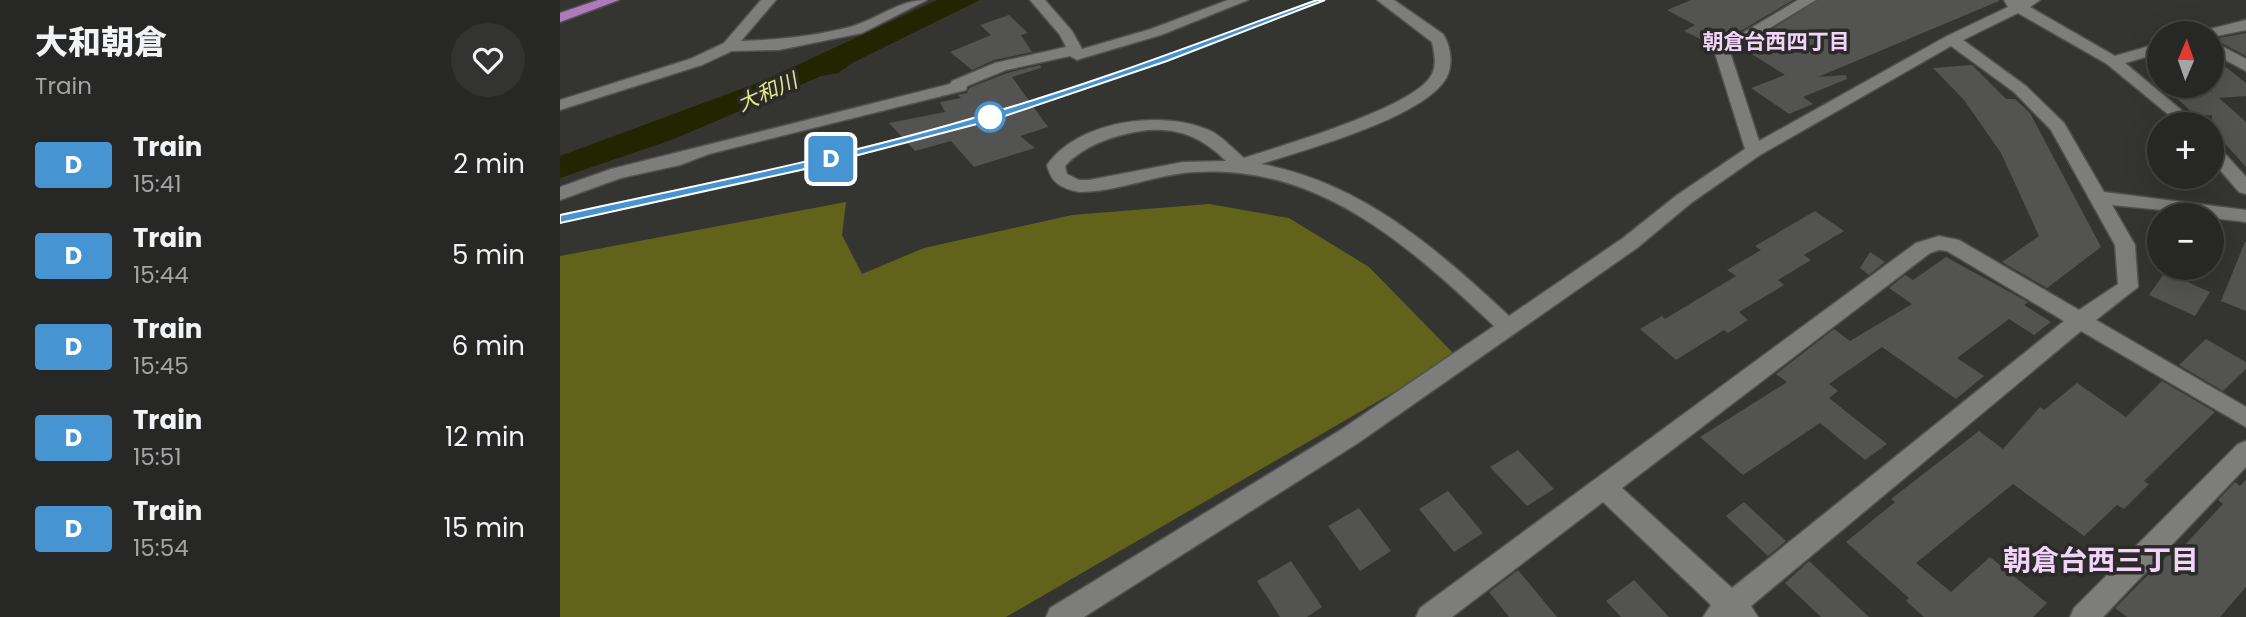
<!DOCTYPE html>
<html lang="en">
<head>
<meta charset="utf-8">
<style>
	:root { --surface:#272725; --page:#333332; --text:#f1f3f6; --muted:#a4a5a7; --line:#434442 }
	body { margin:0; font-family:Poppins,"Noto Sans JP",sans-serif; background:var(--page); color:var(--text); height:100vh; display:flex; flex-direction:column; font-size:26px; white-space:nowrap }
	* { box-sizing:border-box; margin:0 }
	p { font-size:23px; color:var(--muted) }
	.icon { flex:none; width:38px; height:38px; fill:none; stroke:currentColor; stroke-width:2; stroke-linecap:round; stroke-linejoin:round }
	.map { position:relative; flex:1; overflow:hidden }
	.details { display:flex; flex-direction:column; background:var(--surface); width:560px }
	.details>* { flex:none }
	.badge { padding:0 14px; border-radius:5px; font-size:24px; line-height:46px }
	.needle { width:46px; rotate:2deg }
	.tools { position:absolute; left:1587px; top:21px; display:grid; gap:14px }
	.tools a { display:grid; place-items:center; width:77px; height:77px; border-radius:50%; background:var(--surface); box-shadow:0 7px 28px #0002,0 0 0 2px var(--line); font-size:35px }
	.map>.badge { position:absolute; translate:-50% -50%; box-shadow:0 0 0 4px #fff }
	.round { display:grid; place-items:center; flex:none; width:74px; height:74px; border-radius:37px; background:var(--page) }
	.headline { display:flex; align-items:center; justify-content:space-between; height:119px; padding:0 35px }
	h1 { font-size:33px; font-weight:800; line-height:52px }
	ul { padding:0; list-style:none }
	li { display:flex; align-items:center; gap:21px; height:91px; padding:0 35px }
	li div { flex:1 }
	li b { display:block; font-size:26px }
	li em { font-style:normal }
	li .badge { min-width:77px; font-weight:700; text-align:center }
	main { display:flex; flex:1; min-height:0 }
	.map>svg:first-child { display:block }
	.forest { fill:#62631b }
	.water { fill:#232400 }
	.building { fill:#535451 }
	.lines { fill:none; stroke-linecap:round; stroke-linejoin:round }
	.minor-casing { stroke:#50504e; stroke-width:3 }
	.highway-casing { stroke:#50504e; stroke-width:3 }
	.minor { fill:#7d7d7b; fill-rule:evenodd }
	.highway { fill:#b079bd; fill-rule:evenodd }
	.rail-far1 { stroke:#9c9c9a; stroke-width:4.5; stroke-dasharray:10 10; stroke-linecap:butt }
	.rail { stroke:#9c9c9a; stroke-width:5; stroke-dasharray:11 11; stroke-linecap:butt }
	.line { fill:#4694d1; stroke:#fff; stroke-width:2 }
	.stop-dot { fill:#fff; stroke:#4694d1; stroke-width:3.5 }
	.labels { text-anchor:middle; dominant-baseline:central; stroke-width:7; stroke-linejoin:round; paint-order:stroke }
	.far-neighbourhood-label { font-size:21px; font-weight:bold; fill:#f2d4f9; stroke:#2a2a28 }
	.far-water-label { font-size:21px; font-style:italic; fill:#e5e886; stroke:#2a2a28 }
	.near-neighbourhood-label { font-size:28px; font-weight:bold; fill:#f2d4f9; stroke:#2a2a28 }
</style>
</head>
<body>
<main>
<section class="details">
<div class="headline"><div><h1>大和朝倉</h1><p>Train</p></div><a class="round"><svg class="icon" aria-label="heart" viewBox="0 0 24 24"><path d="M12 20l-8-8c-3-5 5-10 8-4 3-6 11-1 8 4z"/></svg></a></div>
<ul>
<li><span class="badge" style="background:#4694d1;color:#fff">D</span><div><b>Train</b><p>15:41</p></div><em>2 min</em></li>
<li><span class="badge" style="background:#4694d1;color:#fff">D</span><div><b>Train</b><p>15:44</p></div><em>5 min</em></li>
<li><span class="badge" style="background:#4694d1;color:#fff">D</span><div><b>Train</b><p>15:45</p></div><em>6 min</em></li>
<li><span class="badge" style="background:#4694d1;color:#fff">D</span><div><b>Train</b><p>15:51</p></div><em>12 min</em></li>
<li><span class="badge" style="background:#4694d1;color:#fff">D</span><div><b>Train</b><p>15:54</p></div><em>15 min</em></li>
</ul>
</section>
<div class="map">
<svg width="1686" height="617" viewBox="0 0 1686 617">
	<rect width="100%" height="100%" fill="#343431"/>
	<path class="forest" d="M286,202L282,235L302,274L364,248L512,215L649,204L729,218L809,267L896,356L446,617H0V256Z"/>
	<path class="water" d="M377,0H420L294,62L278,73L261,76L114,139L0,178V156L203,81Z"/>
	<g class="building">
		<path d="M1131,0H1233L1155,46L1124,31L1135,25L1107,10Z"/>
		<path d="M1258,0H1439V1L1258,77L1286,75L1287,79L1243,97L1253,104L1229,114L1191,88L1225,75L1182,48Z"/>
		<path d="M449,15L468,33L461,35L472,52L434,60L412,70L390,52L431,35L420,25Z"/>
		<path d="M1686,33V56L1654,39Z"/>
		<path d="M1652,56L1686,83V96L1659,98L1686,122V167L1652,129V115L1636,116L1604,86H1645L1652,92Z"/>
		<path d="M480,65L481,68L452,77L488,127L460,136L475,148L414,167L391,141L355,151L329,123L385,112L380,102L401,98L398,95L407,93L409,88L447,73Z"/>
		<path d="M1412,65L1446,99H1455L1470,113L1541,247L1487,288L1442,262L1479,236L1441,153L1404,100L1373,68Z"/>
		<path d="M1255,211L1284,231L1244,255L1251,260L1218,280L1224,285L1179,312L1188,320L1168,333L1164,330L1116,360L1080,329L1102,316L1105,319L1176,276L1167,270L1201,250L1195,246Z"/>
		<path d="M1685,242H1686V311L1661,301Z"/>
		<path d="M1310,252L1325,262L1309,275L1300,268Z"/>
		<path d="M1386,257L1468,302L1464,305L1491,322L1474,335L1449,319L1397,358L1424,376L1396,399L1322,347L1269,384L1278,391L1269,398L1327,444L1305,460L1260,423L1183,475L1140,437L1227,382L1216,374L1274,329L1290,341L1352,304L1329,288L1345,275L1353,280Z"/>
		<path d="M1605,272L1650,292L1635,316L1589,295Z"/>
		<path d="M1646,339L1686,362V369L1663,391L1619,365Z"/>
		<path d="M1602,381L1655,412L1584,481L1589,484L1564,509L1557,505L1524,536L1453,484L1356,563L1391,592L1430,557L1487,603L1473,617H1364L1346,601L1349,598L1286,542L1335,502L1331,499L1419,431L1443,449L1480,407L1484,410L1517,383L1566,417Z"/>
		<path d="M958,450L994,489L967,506L930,467Z"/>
		<path d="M1686,480V587L1660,617H1567L1555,608L1615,548L1619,551L1663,504L1658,500L1675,482L1680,486Z"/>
		<path d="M888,491L923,533L894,552L859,509Z"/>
		<path d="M1184,502L1226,541L1208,556L1166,516Z"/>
		<path d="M799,508L831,551L800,571L768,526Z"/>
		<path d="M731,561L762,607L747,617H720L697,581Z"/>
		<path d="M1249,561L1309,617H1261L1225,583Z"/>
		<path d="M958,570L997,617H949L929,592Z"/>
		<path d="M1074,580L1109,617H1061L1046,601Z"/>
	</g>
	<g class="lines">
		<g class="minor-casing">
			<g id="minor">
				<path d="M201,0H216L181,41C218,40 255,36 290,27C318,19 338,0 367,0L302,33L219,50L172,51L142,65L0,110V100L130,59L164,43Z"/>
				<path d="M470,0H485L512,31L522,49L591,29L668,0H688L601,35L523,58L517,60L510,56L446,70L407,86L406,90L149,154L120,165L61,178L0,200V187L51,169L390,84L392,81L435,63L506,47L500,35Z"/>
				<path d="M817,0H834L883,34C891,46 894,67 885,80C861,118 745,150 701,164C802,183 876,248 949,316L1063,238L1117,195L1185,149L1154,50L1238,0H1256L1170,52L1199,141L1387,36L1448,7L1444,0H1480L1470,7L1555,56L1600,43V53L1565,63L1638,124H1620L1547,64L1458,13L1403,40L1466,86L1504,123L1544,192L1686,210V222L1652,218V215L1552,205L1575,245L1578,287L1536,320L1686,407V427L1521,331L1191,606L1198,617H1143L1151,605L1043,502L892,617H856L860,608L1356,243L1379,236L1399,240L1519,310L1558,284L1555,245L1491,130L1454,92L1391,46L1200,155L1131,203L1077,248L798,443L524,617H486L490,608L782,429L934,326C849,246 759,164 635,172C596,174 558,192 519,192C501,188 491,183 487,165C518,120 604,109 651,131C663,137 673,149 684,158C720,146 857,107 872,74C877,64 874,52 872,42ZM588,130C620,128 643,138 666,161L623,162L529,180H519L507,174L505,166C526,143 559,134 588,130ZM1379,250L1387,251L1504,321L1172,588L1062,488L1370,253Z"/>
				<path d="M1686,20V30L1652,37V33H1643L1646,30Z"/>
				<path d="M1652,41L1686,59V71L1652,53Z"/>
				<path d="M1652,145L1658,146L1686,177V194L1679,192L1652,161Z"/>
				<path d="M1686,441V467L1543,617H1510L1514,608L1678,444Z"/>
			</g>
		</g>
		<g class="highway-casing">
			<path id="highway" d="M38,0H59L0,22V13Z"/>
		</g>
		<use href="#minor" class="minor"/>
		<use href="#highway" class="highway"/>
		<path class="rail-far1" d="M246,164C422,122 592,67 760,0"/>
		<path class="rail" d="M0,219L253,163"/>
	</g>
	<path class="line" d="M757,0H765L607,61L436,119L241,170L0,223V215C143,184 287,156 427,114C539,82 648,39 757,0Z"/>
	<circle class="stop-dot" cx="430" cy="117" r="14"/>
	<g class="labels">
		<g class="far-neighbourhood-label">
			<text x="1216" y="41">朝倉台西四丁目</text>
		</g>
		<g class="far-water-label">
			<text transform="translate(207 92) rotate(-24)">大和川</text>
		</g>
		<g class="near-neighbourhood-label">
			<text x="1541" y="560">朝倉台西三丁目</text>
		</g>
	</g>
</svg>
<div class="tools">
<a><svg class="needle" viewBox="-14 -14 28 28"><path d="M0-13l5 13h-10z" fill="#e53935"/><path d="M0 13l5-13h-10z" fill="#a4a5a7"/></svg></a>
<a>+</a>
<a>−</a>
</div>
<b class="badge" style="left:271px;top:159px;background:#4694d1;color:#fff">D</b>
</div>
</main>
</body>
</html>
